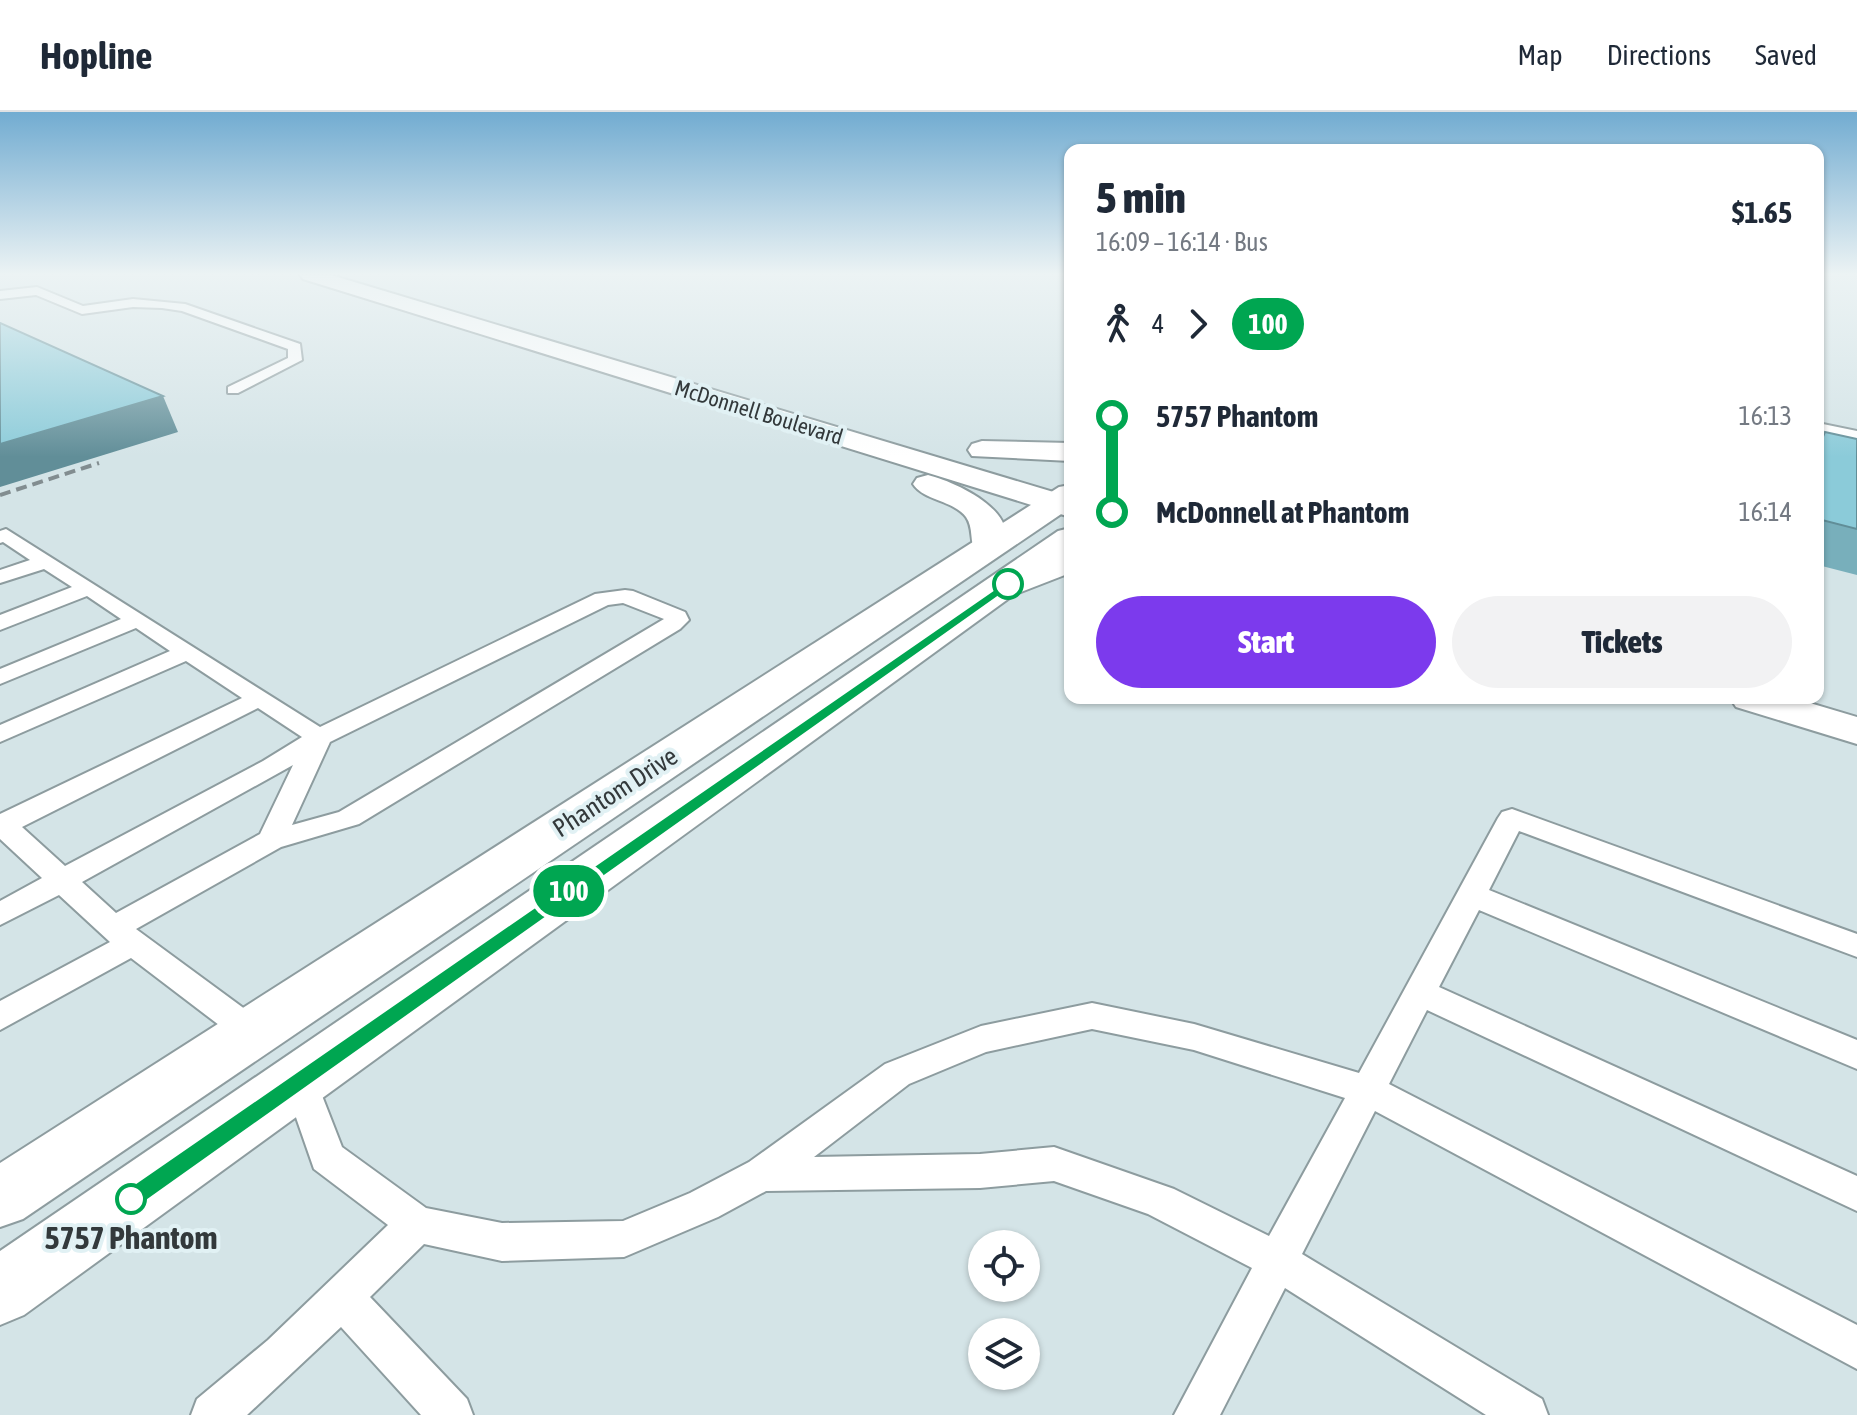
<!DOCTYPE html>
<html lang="en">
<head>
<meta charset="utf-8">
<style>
	:root { --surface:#fff; --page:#f2f2f3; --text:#1f2937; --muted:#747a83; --line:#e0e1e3; --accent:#7c3aed }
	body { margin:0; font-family:"Asap Condensed",sans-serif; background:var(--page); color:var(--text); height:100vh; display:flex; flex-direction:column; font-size:30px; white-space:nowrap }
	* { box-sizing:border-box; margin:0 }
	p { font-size:26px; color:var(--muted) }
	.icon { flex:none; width:44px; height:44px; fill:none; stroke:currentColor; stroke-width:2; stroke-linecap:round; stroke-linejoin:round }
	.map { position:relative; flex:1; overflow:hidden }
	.details { position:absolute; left:1064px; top:32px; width:760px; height:560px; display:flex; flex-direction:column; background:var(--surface); border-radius:16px; box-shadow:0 2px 6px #0004 }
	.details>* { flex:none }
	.badge { padding:0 16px; border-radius:26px; font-size:28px; line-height:52px }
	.buttons { position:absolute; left:968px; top:1118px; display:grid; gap:16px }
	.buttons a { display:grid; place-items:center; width:72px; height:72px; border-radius:50%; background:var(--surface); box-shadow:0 2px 6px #0004; font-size:40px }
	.map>.badge { position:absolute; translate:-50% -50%; box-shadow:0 0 0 4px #fff }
	.legs { display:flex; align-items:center; gap:12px; height:88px; padding:0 32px; font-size:26px }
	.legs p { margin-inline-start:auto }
	.summary { display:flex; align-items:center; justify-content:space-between; height:136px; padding:0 32px }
	h1 { font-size:44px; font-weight:800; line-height:60px }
	.primary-button { display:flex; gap:16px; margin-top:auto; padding:16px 32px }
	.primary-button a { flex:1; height:92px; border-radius:48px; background:var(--accent); color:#fff; font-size:32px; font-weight:800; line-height:92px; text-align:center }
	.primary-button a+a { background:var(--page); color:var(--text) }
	ul { padding:0 32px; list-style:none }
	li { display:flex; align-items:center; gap:28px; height:96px; font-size:30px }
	li i { display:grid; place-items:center; width:12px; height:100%; margin:0 10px; background:currentColor }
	li i::after { content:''; width:20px; height:20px; margin:-10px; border:6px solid; border-radius:50%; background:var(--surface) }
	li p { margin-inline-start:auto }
	li:first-child i { background:linear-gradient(#0000 50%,currentColor 0) }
	li:last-child i { background:linear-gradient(currentColor 50%,#0000 0) }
	header { display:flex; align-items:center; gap:48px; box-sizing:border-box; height:112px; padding:0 40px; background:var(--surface); border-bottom:2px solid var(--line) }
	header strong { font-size:38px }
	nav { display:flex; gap:44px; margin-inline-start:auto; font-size:28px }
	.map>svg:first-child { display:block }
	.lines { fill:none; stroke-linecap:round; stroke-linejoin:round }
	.service-casing { stroke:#8d9c9f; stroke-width:4 }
	.minor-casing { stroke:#8d9c9f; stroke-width:4 }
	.primary-casing { stroke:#8d9c9f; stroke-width:4 }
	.service { fill:#fff; fill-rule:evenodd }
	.minor { fill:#fff; fill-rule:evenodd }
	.primary { fill:#fff; fill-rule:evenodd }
	.rail { stroke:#828d90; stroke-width:4; stroke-dasharray:11 6; stroke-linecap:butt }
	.wall { fill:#78afbb }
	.shaded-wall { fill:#618e98 }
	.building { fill:#8bcbd9; stroke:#618e98; stroke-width:2 }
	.line-1 { fill:#00a651; stroke:#fff; stroke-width:2 }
	.stop-1-dot { fill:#fff; stroke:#00a651; stroke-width:4 }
	.labels { text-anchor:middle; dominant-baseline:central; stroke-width:8; stroke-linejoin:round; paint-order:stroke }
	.far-street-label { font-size:22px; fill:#33393b; stroke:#e1f1f4 }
	.street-label { font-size:26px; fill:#33393b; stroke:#e1f1f4 }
	.near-stop-label { font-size:32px; font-weight:bold; fill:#33393b; stroke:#e1f1f4 }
</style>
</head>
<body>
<header>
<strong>Hopline</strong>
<nav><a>Map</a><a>Directions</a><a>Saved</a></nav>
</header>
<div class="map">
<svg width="1857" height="1303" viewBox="0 0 1857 1303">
	<rect width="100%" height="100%" fill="#d4e4e7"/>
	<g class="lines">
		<g class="service-casing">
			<g id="service">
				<path d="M37,175L83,194L133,187L185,192L300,232L302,248L238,281H228V275L288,246V237L182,199L162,196L133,195L82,202L36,183L0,187V179Z"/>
				<path d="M1818,311L1857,319V329L1818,321Z"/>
				<path d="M6,417L320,615L595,482L625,478L633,479L685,500L689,508L680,517L359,712L281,735L136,817L264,911L269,920L264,929L252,933L240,929L131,846L0,918V889L110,830L59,783L0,813V789L42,766L0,727V702L242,586L186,549L0,630V613L170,539L136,516L0,572V557L121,507L87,484L0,518V503L72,475L44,457L0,471V458L30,448L3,430L0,431V419ZM623,491L664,507L339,700L292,713L330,630L608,493ZM258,596L302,625L263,649L65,754L22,715ZM293,653L260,722L116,801L82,770Z"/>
				<path d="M1512,697L1857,822V845L1519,719L1489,778L1857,928V957L1479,798L1439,875L1857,1064V1099L1427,898L1389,972L1857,1213V1257L1375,999L1302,1142L1542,1287L1548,1303H1486L1285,1176L1220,1303H1174L1252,1156L1148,1102L1054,1069L980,1076L766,1079L718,1105L624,1145L502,1149L424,1132L370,1185L467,1287L473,1303H421L341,1215L247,1303H191L197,1287L268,1228L388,1113L314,1057L283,968L288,958L300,954L312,958L342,1035L426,1096L502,1111L623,1109L690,1081L749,1050L885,952L981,914L1092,891L1194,912L1359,961L1498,706L1502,700ZM1092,917L1194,938L1345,986L1269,1124L1174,1077L1054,1035L980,1042L814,1045L909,972L986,940Z"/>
			</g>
		</g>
		<g class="minor-casing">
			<g id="minor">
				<path d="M1070,373V396L23,1107L0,1115V1051L1059,375Z"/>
				<path d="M1070,416V442L24,1203L0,1213V1139L1058,419Z"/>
			</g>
		</g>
		<g class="primary-casing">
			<g id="primary">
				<path d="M300,163H331L1070,385V405L303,167Z"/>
				<path d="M982,329L1070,331V349L972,344L968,338L972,332Z"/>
				<path d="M928,363C956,370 1027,402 1000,441L988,444L976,441C969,430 974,416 966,405C953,388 924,389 913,372L917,366Z"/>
				<path d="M1070,439V461L1021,480L1008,483L995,480L990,472L995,464Z"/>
				<path d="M1730,586H1793L1857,605V632L1736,595Z"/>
			</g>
		</g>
		<use href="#service" class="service"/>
		<use href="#minor" class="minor"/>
		<use href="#primary" class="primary"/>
		<path class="rail" d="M0,383L99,351"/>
	</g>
	<path class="wall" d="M1825,320L1857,327V463L1818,453V334Z"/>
	<path class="shaded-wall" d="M163,284L178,320L0,375V332Z"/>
	<g class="building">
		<path d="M0,211L163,284L0,332Z"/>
		<path d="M1825,320L1857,327V417L1818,407V336Z"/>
	</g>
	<linearGradient id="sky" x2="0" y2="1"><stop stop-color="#72acd1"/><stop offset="0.47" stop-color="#ecf3f4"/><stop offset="1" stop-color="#ecf3f4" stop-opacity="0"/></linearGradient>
	<rect width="1857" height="345" fill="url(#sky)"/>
	<path class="line-1" d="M1008,468L1014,472L1013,474L139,1094L131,1097L123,1094L119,1087L123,1080Z"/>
	<g class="stop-1-dot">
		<circle cx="1008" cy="472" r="14"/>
		<circle cx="131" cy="1087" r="14"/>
	</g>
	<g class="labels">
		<g class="far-street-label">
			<text transform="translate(759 300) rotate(17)">McDonnell Boulevard</text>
		</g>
		<g class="street-label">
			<text transform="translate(615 680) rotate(-33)">Phantom Drive</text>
		</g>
		<g class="near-stop-label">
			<text x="131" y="1125">5757 Phantom</text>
		</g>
	</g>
</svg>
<div class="buttons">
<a><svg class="icon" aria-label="locate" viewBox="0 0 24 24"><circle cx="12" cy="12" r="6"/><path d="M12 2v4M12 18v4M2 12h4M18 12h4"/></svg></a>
<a><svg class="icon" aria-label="layers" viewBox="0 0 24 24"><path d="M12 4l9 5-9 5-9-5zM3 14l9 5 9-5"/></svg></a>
</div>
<b class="badge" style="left:569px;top:779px;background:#00a651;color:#fff">100</b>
<section class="details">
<div class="summary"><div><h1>5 min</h1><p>16:09 – 16:14 · Bus</p></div><b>$1.65</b></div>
<div class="legs"><svg class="icon" aria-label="walk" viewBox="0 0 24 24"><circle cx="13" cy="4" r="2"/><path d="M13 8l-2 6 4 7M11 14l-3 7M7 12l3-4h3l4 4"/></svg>4<svg class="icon" aria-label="forward" viewBox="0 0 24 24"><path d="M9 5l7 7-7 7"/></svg><b class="badge" style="background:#00a651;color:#fff">100</b></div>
<ul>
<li><i style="color:#00a651"></i><b>5757 Phantom</b><p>16:13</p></li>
<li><i style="color:#00a651"></i><b>McDonnell at Phantom</b><p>16:14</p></li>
</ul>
<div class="primary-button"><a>Start</a><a>Tickets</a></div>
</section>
</div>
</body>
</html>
